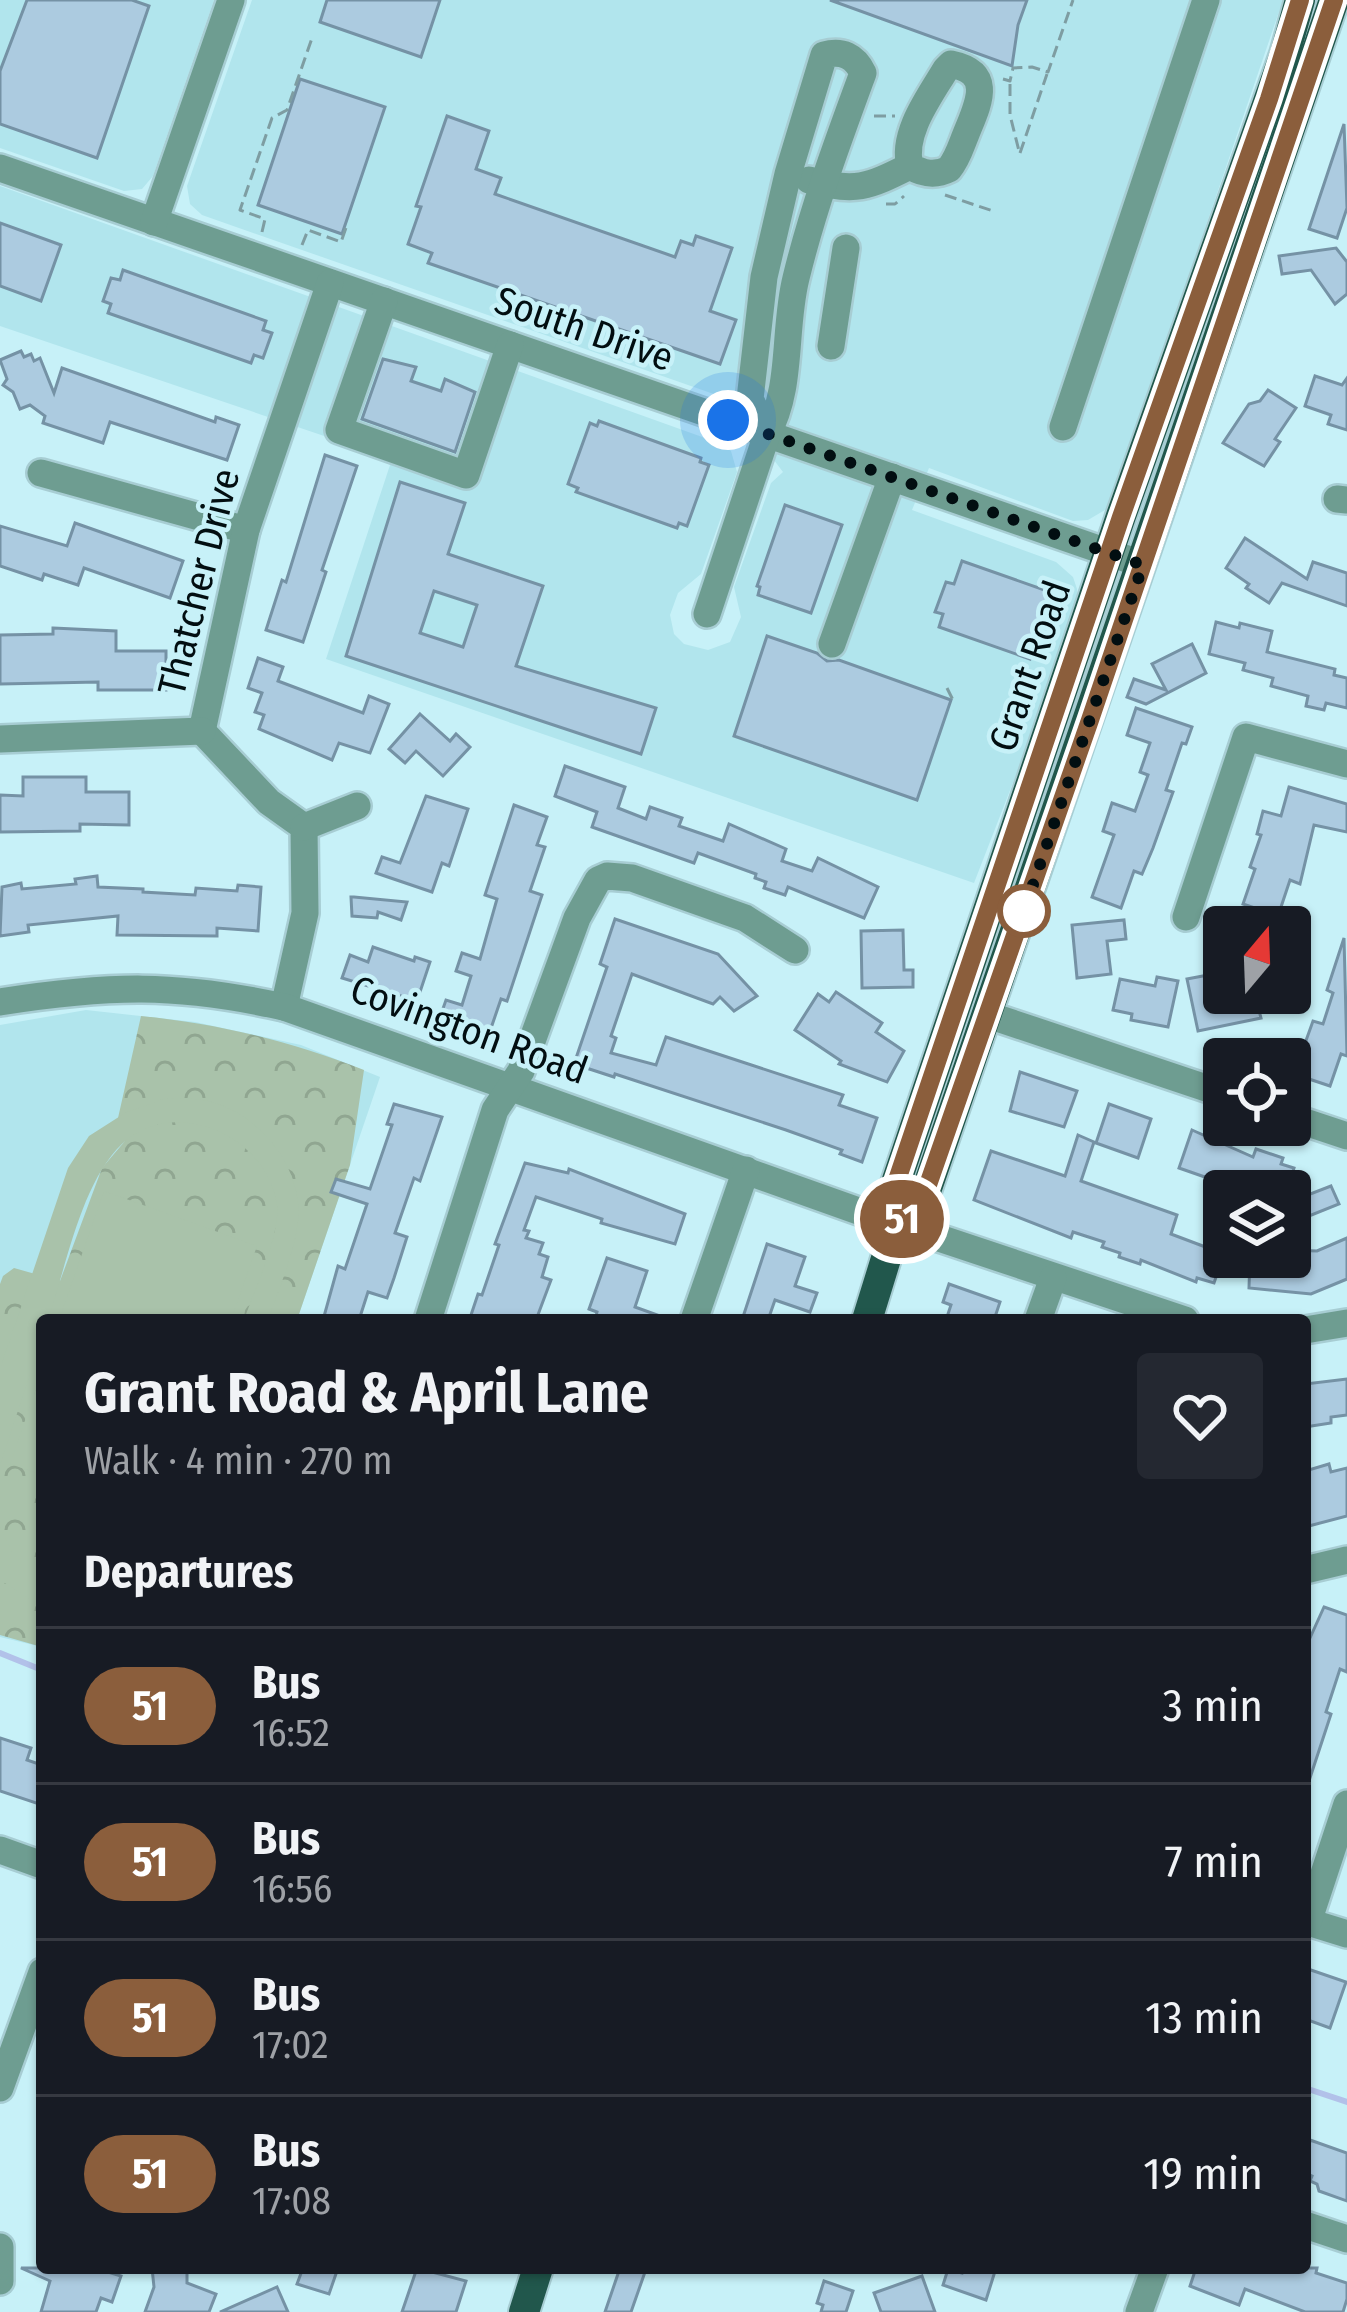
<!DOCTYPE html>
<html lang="en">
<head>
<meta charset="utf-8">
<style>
	:root { --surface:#171b24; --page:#242831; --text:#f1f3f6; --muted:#9ea1a6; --line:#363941 }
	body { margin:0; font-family:"Fira Sans Condensed",sans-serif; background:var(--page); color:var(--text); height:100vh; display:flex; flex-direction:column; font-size:45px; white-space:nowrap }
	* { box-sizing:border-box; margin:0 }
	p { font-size:39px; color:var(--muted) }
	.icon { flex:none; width:66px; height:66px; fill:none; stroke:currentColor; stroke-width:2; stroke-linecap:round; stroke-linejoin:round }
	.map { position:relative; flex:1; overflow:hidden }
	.side { position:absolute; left:36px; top:1314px; width:1275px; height:960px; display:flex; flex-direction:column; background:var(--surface); border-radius:12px; box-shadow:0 3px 9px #0004 }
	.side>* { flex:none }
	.badge { padding:0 24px; border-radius:39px; font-size:42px; line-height:78px }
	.needle { width:78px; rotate:19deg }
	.tools { position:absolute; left:1203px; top:906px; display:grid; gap:24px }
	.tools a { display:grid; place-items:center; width:108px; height:108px; border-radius:12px; background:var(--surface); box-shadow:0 3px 9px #0004; font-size:60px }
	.you { position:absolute; width:60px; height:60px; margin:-30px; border:9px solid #fff; border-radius:50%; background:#1a73e8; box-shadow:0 0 0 18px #1a73e833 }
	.map>.badge { position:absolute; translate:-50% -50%; box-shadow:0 0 0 6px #fff }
	h2 { padding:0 48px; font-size:45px; line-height:108px }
	.round { display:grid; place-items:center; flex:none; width:126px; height:126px; border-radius:12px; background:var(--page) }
	.headline { display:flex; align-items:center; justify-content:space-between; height:204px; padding:0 48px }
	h1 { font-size:57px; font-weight:700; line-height:90px }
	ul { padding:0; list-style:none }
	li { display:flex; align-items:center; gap:36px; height:156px; padding:0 48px; border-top:3px solid var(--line) }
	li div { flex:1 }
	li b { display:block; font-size:45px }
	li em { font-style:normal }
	li .badge { min-width:132px; font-weight:700; text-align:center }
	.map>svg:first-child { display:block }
	.built { fill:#b1e5ed }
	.park { fill:url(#park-crowns) }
	.garden { fill:#a9c2aa }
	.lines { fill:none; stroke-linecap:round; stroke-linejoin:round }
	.stream { stroke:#b2c1e9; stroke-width:6 }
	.building { fill:#accbe0; stroke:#7592a5; stroke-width:3; fill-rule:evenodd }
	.minor-casing { stroke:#a7cdd3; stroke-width:32 }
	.major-casing { stroke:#a7cdd3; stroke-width:34 }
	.path { stroke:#7e9da2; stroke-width:3; stroke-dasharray:12 6; stroke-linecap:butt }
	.minor { stroke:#6e9d91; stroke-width:27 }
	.major { stroke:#21574c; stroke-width:30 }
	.line-casing { stroke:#fff; stroke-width:27 }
	.line { stroke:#8b5e3c; stroke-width:18 }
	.walk { stroke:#020e11; stroke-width:12; stroke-dasharray:0 21.6 }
	.stop-dot { fill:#fff; stroke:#8b5e3c; stroke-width:6 }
	.labels { text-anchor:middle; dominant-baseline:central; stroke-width:9; stroke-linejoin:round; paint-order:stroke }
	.street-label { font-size:39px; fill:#020e11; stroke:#c7f1f8 }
</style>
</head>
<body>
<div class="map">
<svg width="1347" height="2312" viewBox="0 0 1347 2312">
	<defs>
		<pattern id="park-crowns" width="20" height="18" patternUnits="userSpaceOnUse" patternTransform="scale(3)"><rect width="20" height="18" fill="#a9c2aa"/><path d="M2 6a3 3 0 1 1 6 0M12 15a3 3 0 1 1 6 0" fill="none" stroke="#90a691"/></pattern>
	</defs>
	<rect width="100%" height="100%" fill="#c7f1f8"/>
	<g class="built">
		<path d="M0,0H214L153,176L142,189L124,191L0,148Z"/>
		<path d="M252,0H1283L1110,507L1088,520L1073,521L929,468L912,510L1056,562L1073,577L1077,589L1078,603L1037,721L974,883L326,659L392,459L0,326V186L719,443L731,451L737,472L701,574L678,593L670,615L674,634L684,644L708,650L730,642L741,617L734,587L771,483L783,472L728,399L202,215L190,204L187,186Z"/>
		<path d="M86,1010L195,1022L301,1045L380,1077L297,1320H42V1647L0,1637V1025Z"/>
	</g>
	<path class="park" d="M141,1016C219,1024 292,1041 364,1070L350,1165L297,1320H42V1647L0,1635V1284L3,1276L14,1268L60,1281L102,1168L125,1141L118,1118Z"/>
	<g class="garden">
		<path d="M166,1098C178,1099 191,1098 203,1100C257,1110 304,1166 298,1222C294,1255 279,1288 268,1320H244C254,1291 280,1236 277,1206C269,1137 175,1094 122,1144C81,1183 66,1267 48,1320H42V1338L0,1465V1369L68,1168L89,1136L125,1113Z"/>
		<path d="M104,1191L257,1246L231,1320H59Z"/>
		<path d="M42,1371V1475L10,1464Z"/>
		<path d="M0,1527L12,1552L42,1581V1607L0,1580Z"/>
	</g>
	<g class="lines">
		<g class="stream">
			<path d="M0,1653L42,1670"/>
			<path d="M1305,2088L1347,2102"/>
		</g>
	</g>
	<g class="building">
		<path d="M27,0H132L149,6L97,158L0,124V71Z"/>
		<path d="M327,0H440L421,57L320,22Z"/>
		<path d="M830,0H1027L1018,25L1012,66Z"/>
		<path d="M300,79L385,107L342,234L258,205Z"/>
		<path d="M447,116L489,131L476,169L501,178L495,194L675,257L681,241L693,245L696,236L732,248L710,311L736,320L720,364L428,263L432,253L408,244L421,207L416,206Z"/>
		<path d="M1344,124L1347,208L1337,238L1309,229Z"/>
		<path d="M0,223L61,245L41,301L0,286Z"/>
		<path d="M1336,248L1347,262V294L1335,304L1311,270L1282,274L1279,256Z"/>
		<path d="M123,270L266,321L263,330L272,333L263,358L254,355L251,363L108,313L111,304L103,301L111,278L120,280Z"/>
		<path d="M21,351L24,357L31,354L34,361L40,358L54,393L62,368L215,422L216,417L239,425L227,460L110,422L103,443L43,423L45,416L30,405L20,409L13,392L3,385L7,379L0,360Z"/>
		<path d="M383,359L416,367L411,381L441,391L445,379L475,392L455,452L362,419Z"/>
		<path d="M1315,376L1342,385L1347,378V430L1328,424L1331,415L1305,406Z"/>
		<path d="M1268,390L1296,408L1275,439L1280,442L1264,466L1223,443L1249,404L1260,401Z"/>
		<path d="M599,421L701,458L700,462L709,465L687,526L679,523L677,528L576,492L578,488L568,484L590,423L597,426Z"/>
		<path d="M325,455L357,466L322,570L326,572L303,642L266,630L282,580L286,582Z"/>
		<path d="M400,482L465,503L448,554L543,586L516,666L656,708L641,754L346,656ZM434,591L477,605L463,647L420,633Z"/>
		<path d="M785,505L842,525L811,613L758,595L760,587L757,586Z"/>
		<path d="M75,523L183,561L170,598L84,568L78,585L44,574L42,580L0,566V526L67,546Z"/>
		<path d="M1245,538L1307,579L1313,562L1347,573V606L1282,583L1269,603L1246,588L1249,584L1226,568Z"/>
		<path d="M962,561L1053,593L1030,659L939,627L943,614L935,612L946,582L954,584Z"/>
		<path d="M1216,622L1239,628L1240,623L1272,631L1267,652L1335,669L1334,675L1347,678V708L1326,703L1324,710L1306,706L1308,696L1271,686L1273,678L1243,670L1245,663L1209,654Z"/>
		<path d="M53,628L116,631V651H166V690H98V682L0,684V635L53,634Z"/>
		<path d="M767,636L817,653L827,661L839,660L951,700L917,800L734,736Z"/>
		<path d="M1192,644L1206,673L1146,704L1127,697L1134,679L1166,690L1152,664Z"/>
		<path d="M258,658L283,667L278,681L363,713L369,696L389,704L370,753L339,743L332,760L259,729L264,715L255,712L262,693L248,688Z"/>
		<path d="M1136,708L1192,727L1186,744L1182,743L1166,790L1173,792L1153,848L1142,874L1134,871L1121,908L1092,897L1114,835L1103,831L1112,803L1135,811L1148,775L1140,772L1150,743L1127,735Z"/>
		<path d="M420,714L450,741L456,734L470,747L443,776L416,751L405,763L389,749Z"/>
		<path d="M565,766L625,787L618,808L646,819L650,807L682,818L679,826L723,841L729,824L786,849L782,861L812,871L818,858L878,887L864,918L788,887L785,895L764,888L766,882L755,878L756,874L698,853L694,863L592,827L597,812L555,796Z"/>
		<path d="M23,777H86V792H129V825L80,824V831L0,832V795L23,796Z"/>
		<path d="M1289,787L1347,804V832L1314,825L1300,884L1290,880L1278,916L1243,904L1255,869L1250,867L1261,835L1257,834L1263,811L1281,816Z"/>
		<path d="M426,796L468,809L449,866L442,863L432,892L376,873L382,857L400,863Z"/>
		<path d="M514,805L547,817L537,845L545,847L530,891L542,895L507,1001L501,999L489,1034L440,1017L446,1000L462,1005L471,976L456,971L462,953L480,959L497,899L485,895Z"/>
		<path d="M97,876L98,887L143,889V892L195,895L196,888L237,891L238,885L261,887L258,931L217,928V936L117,935L118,916L28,925L29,932L0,936L2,887L21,883L22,889L76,884L75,879Z"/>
		<path d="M351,897H354L407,902L401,920L378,912L377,918L352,916Z"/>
		<path d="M615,919L718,954L757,996L734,1011L720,997L713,1004L632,974L611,1036L616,1038L611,1053L656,1065L666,1037L843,1095L839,1105L877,1118L862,1162L840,1154L842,1150L786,1130L615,1074L614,1077L574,1064L607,967L600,964Z"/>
		<path d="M1124,920L1126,939L1107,941L1111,974L1077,978L1072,925Z"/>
		<path d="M903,930L904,970H913V987L862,988L861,931Z"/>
		<path d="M1344,938L1347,1056L1341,1054L1330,1086L1294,1074L1313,1021L1323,1024L1333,993L1327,990Z"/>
		<path d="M373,947L414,961L415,957L430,962L417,1001L342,978L350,955L368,962Z"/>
		<path d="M1208,975L1212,993H1247L1250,1005L1257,1003L1261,1018L1198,1031L1187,979Z"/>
		<path d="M1157,977L1178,981L1168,1027L1131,1020L1132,1014L1113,1010L1120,979L1155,986Z"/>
		<path d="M836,992L882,1023L876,1032L904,1051L887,1082L839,1064L841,1061L795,1030L818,994L829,1002Z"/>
		<path d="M1020,1072L1077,1091L1064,1127L1010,1111Z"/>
		<path d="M394,1104L442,1117L420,1181L414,1178L395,1233L407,1237L394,1278L387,1298L368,1292L359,1320H323L338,1266L345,1269L367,1204L331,1192L336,1179L370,1189L392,1125L387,1124Z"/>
		<path d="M1109,1104L1151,1119L1138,1158L1096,1143Z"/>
		<path d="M1192,1130L1253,1157L1256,1149L1283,1158L1281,1164L1294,1168L1287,1191H1252L1253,1171L1245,1191L1179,1168Z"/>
		<path d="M1078,1135L1094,1142L1081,1181L1177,1215L1171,1234L1224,1254L1214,1283L1197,1278L1196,1282L1141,1260L1140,1264L1119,1257L1120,1253L1102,1247L1104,1242L1073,1232L1071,1238L974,1200L991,1151L1065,1176Z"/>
		<path d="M525,1163L568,1173L569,1169L685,1214L675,1244L601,1223L602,1219L536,1197L524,1230L529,1231L526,1238L543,1243L539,1254L548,1257L542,1277L551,1280L536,1320H486L471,1315L478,1294L482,1295L499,1245L495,1244Z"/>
		<path d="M1331,1186L1339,1204L1304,1218L1297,1199Z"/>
		<path d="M1347,1238V1279L1311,1294L1249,1288L1250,1257H1290V1250L1317,1251Z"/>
		<path d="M767,1244L805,1257L795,1286L817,1293L810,1312L775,1300L768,1320H742Z"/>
		<path d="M607,1258L647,1271L635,1307L663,1317V1320H595L597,1312L589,1309Z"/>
		<path d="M949,1284L1000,1302L994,1320H946L951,1305L943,1302Z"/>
		<path d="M1347,1379V1415L1331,1417V1423L1305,1427V1384Z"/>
		<path d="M1329,1464L1331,1472L1347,1468V1516L1305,1527V1471Z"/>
		<path d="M1324,1607L1347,1615V1672L1340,1669L1326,1712L1331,1714L1308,1784L1305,1783V1649Z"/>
		<path d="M0,1738L31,1748L27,1760L42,1765V1805L0,1791Z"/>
		<path d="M1305,1968L1346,1982L1330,2028L1305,2019Z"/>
		<path d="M1310,2140L1347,2153V2201L1319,2191L1317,2184L1310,2181L1312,2176L1305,2173Z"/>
		<path d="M21,2268H95L121,2276L112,2302L101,2298L96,2312H41L50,2281Z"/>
		<path d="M152,2268H187V2283L216,2294L209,2312H145L154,2287Z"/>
		<path d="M303,2268H338L329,2294L297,2284Z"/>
		<path d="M417,2268L466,2281L456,2312H402Z"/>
		<path d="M620,2268L645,2272L631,2312H605Z"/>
		<path d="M963,2268H996L986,2300L943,2285L948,2269L962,2273Z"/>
		<path d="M1196,2268H1317L1316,2273L1347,2283V2299L1343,2312H1305L1245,2289L1239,2305L1190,2286Z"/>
		<path d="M922,2276L935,2312H881L874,2293Z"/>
		<path d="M824,2281L853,2291L846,2312H821L823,2305L817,2303Z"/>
		<path d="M277,2287L288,2312H220Z"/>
	</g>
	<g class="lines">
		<g class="minor-casing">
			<g id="minor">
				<path d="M0,168L1130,560"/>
				<path d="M809,180C855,193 868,187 910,166C923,174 935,176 949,169C958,158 961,146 966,134C978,104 995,73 951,64L946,69C930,96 901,134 910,166"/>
				<path d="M154,222L231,0"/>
				<path d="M384,301L339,430L466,475L510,345"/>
				<path d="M831,346L846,248"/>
				<path d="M1063,427L1206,0"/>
				<path d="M41,473L246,530"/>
				<path d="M1337,499L1347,500"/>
				<path d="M707,614L767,434C793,387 783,330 796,278C813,208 838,141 863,73C855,56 842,50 824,55L788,174L764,277L750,399L767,434"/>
				<path d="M832,644L892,477"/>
				<path d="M202,731L246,530L330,283"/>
				<path d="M202,731L269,802L304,827L305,913L284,1007"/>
				<path d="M0,739L202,731"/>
				<path d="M304,827L357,806"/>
				<path d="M1186,917L1246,737L1347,764"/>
				<path d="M0,1002C109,985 175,983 284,1007L864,1213L1185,1320"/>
				<path d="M988,1015L1224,1094"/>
				<path d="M1290,1117L1347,1136"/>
				<path d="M428,1320L495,1110L521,1071L577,918L598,880L607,876L632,878L745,918L795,950"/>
				<path d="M694,1320L746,1170"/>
				<path d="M1038,1320L1053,1278"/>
				<path d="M1305,1330L1347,1323"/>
				<path d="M1305,1570L1347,1560"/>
				<path d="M0,1850L42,1865"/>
				<path d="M1305,1921L1347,1934"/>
				<path d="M1308,1922L1347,1804"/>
				<path d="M0,2088L42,1972"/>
				<path d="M1305,2225L1347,2239"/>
				<path d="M0,2247V2281"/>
				<path d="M1139,2312L1155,2268"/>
			</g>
		</g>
		<g class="major-casing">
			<g id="major">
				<path d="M897,1223L922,1203L1334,0"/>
				<path d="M867,1320L897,1223L893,1192L1121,516L1285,54L1300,0"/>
				<path d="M524,2312L538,2268"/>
			</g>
		</g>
		<g class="path">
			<path d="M1003,79L1010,81L1013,68L1032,67L1048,72L1073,0"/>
			<path d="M1010,84V115L1019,151"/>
			<path d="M874,116H895"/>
			<path d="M1020,153L1047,74"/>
			<path d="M945,195L996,212"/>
			<path d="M886,204H895L904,196"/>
			<path d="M262,232L265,219L240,210L272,118L287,110L312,38"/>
			<path d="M302,245L308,230L341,242L347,225"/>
			<path d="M947,688L954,702"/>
		</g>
		<use href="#minor" class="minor"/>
		<use href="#major" class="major"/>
	</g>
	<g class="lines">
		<g class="line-casing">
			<path id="line" d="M1300,0L1269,99L1121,517L893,1192L897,1223L922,1202L1090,720L1334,0"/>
		</g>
		<use href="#line" class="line"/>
		<path class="walk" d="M728,420L1143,565L1024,911"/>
	</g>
	<circle class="stop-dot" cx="1024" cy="911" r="24"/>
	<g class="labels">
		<g class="street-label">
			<text transform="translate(584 329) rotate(19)">South Drive</text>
			<text transform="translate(199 582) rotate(-76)">Thatcher Drive</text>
			<text transform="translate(1030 666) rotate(-71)">Grant Road</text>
			<text transform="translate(469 1030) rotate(20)">Covington Road</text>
		</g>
	</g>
</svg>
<div class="tools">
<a><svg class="needle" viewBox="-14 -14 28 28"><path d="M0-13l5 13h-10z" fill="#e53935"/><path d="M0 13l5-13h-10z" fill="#9ea1a6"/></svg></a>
<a><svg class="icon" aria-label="locate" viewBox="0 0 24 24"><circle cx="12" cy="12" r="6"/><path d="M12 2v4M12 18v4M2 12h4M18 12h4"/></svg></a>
<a><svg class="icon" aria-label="layers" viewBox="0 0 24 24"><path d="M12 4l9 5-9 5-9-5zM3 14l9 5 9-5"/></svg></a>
</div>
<div class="you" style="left:728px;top:420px"></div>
<b class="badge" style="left:902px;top:1219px;background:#8b5e3c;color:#fff">51</b>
<section class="side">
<div class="headline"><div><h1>Grant Road &amp; April Lane</h1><p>Walk · 4 min · 270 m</p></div><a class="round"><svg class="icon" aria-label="heart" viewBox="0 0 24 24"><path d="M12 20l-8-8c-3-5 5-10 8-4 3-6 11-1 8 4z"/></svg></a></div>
<h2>Departures</h2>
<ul>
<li><span class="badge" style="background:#8b5e3c;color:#fff">51</span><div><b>Bus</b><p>16:52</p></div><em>3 min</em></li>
<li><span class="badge" style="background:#8b5e3c;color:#fff">51</span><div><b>Bus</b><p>16:56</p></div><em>7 min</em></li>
<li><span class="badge" style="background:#8b5e3c;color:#fff">51</span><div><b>Bus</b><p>17:02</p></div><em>13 min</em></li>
<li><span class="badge" style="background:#8b5e3c;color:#fff">51</span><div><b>Bus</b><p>17:08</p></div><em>19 min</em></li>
</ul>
</section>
</div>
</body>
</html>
